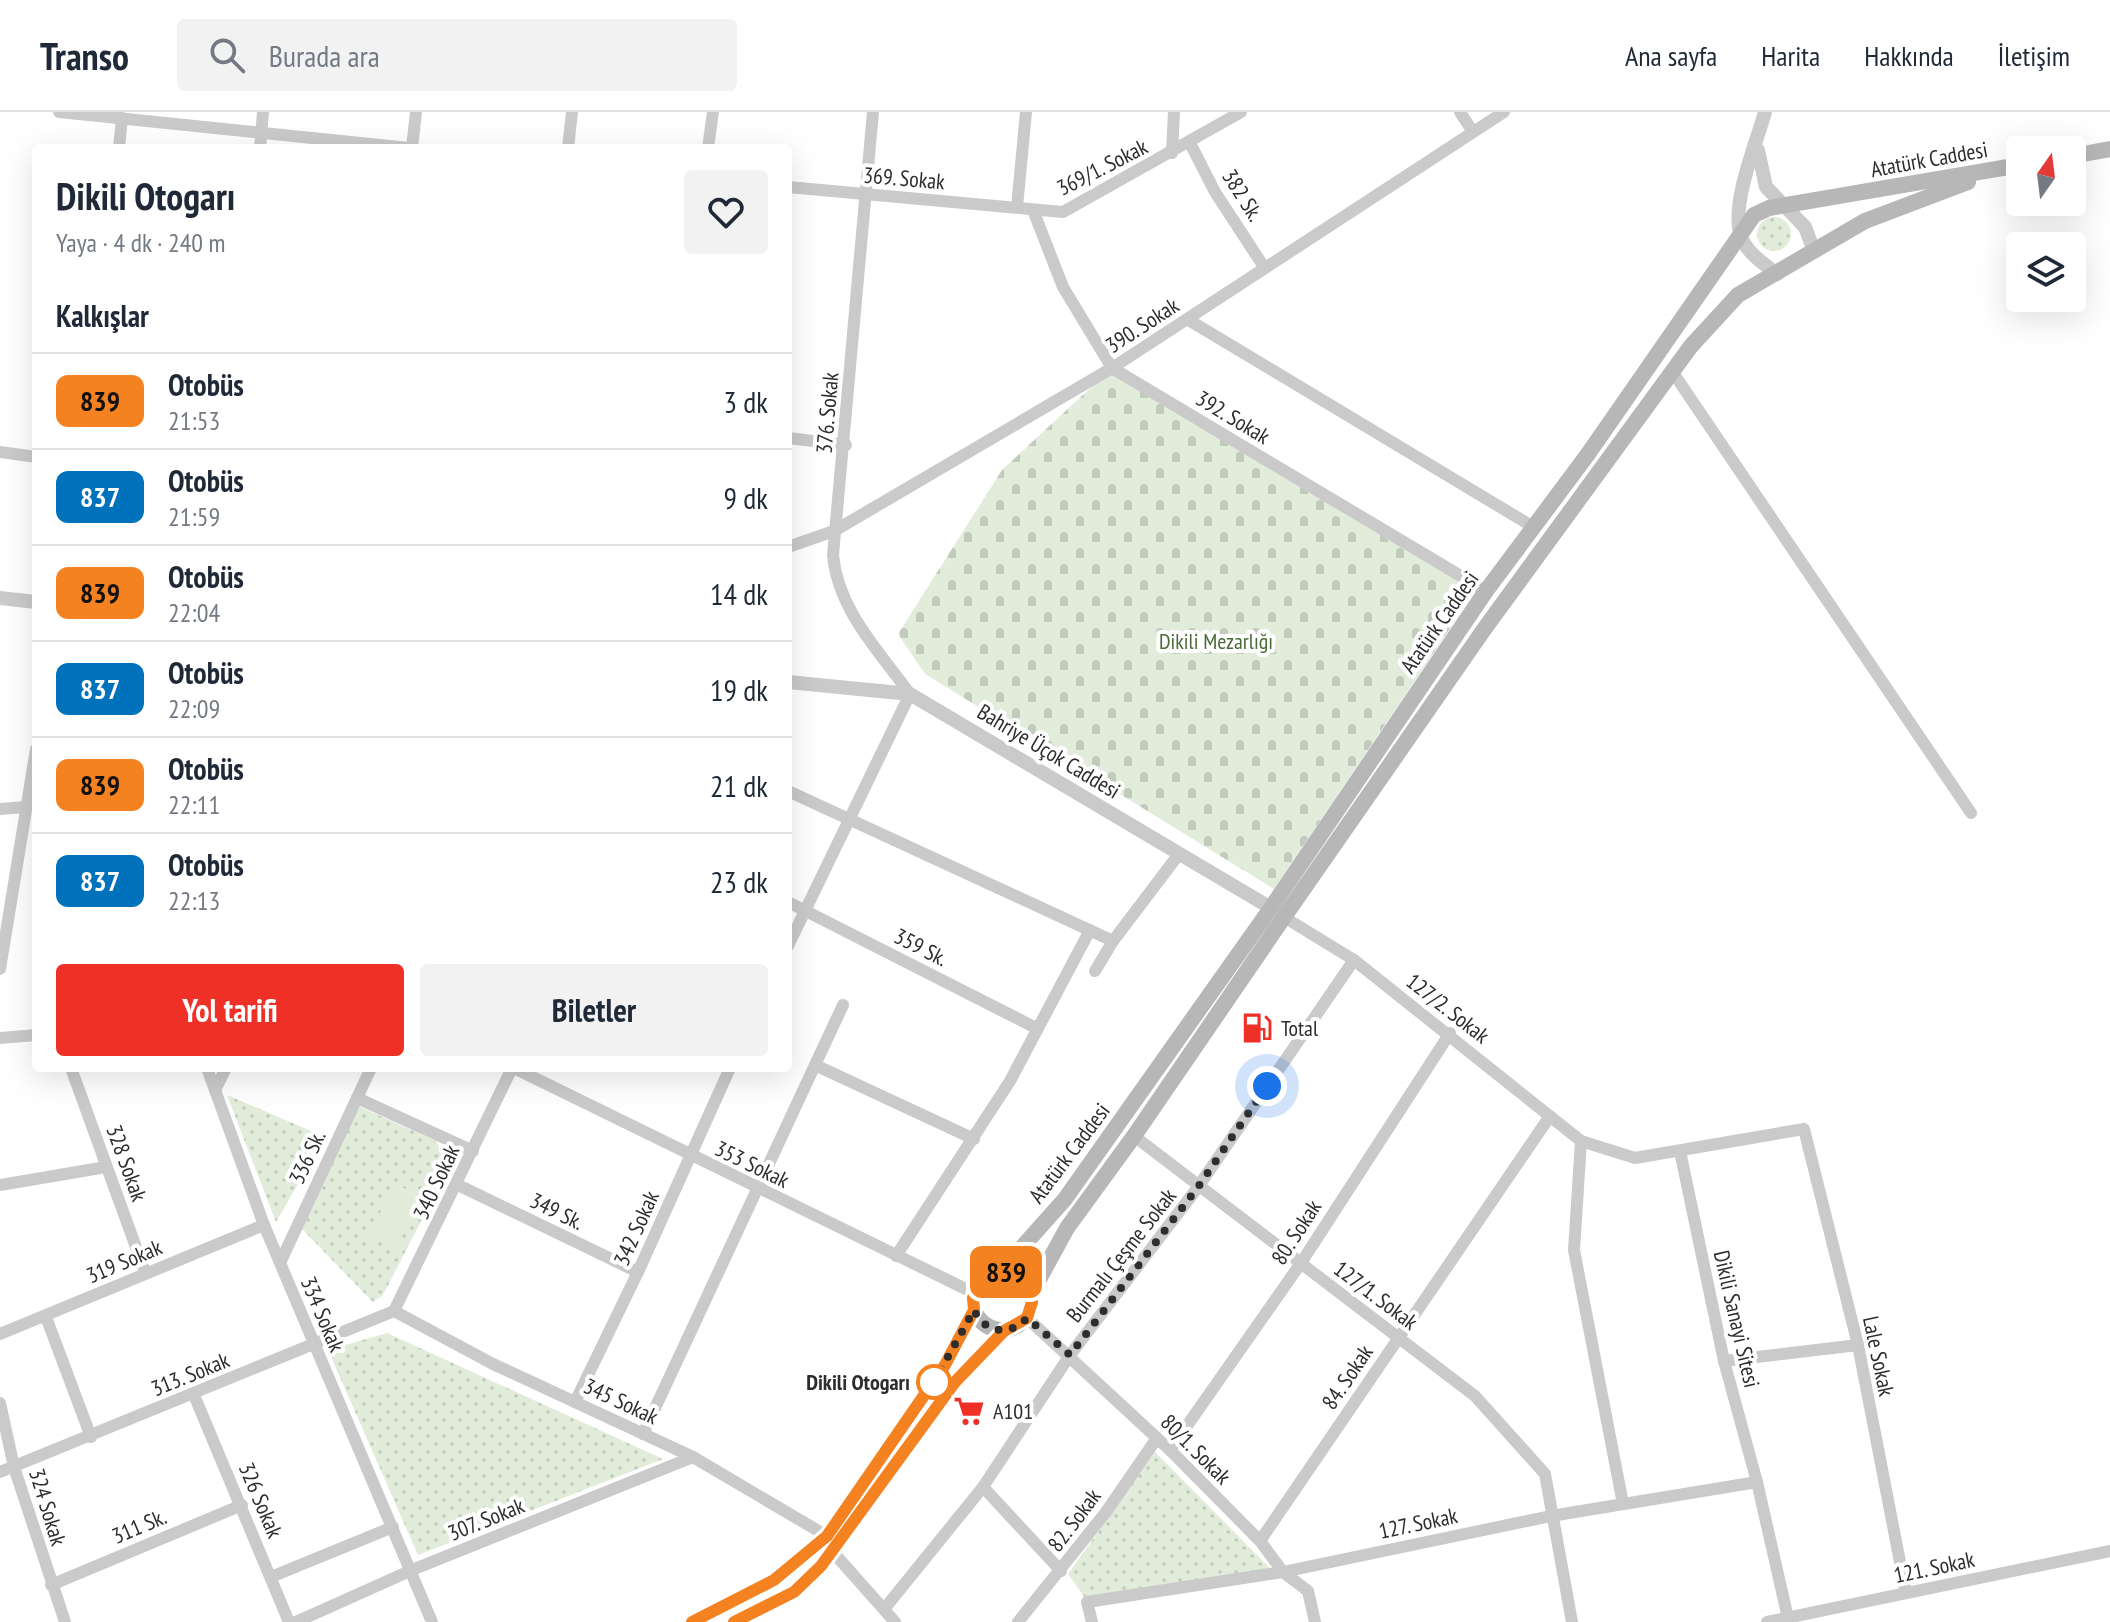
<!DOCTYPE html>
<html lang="tr">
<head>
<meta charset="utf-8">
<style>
	:root { --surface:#fff; --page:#f2f2f3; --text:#1f2937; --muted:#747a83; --line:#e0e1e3; --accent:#ee3026 }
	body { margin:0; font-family:"PT Sans Narrow",sans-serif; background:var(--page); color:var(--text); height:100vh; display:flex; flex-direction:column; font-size:30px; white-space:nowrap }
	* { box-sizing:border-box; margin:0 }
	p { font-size:26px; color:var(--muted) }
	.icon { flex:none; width:44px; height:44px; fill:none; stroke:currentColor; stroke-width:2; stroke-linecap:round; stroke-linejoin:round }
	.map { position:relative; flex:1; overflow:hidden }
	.details { position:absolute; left:32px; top:32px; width:760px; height:928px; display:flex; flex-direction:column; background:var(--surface); border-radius:8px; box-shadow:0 8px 32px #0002 }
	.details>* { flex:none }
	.badge { padding:0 16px; border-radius:12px; font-size:28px; line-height:52px }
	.needle { width:52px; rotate:14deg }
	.fabs { position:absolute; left:2006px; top:24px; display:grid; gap:16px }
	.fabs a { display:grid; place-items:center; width:80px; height:80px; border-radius:8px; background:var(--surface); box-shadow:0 8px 32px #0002; font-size:40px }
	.you { position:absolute; width:40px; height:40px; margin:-20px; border:6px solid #fff; border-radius:50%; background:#1a73e8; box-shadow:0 0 0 12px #1a73e833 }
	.map>.badge { position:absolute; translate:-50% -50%; box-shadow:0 0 0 4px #fff }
	h2 { padding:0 24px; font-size:30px; line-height:72px }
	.round { display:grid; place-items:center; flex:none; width:84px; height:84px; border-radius:8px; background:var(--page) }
	.headline { display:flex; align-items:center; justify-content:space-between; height:136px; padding:0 24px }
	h1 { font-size:38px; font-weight:600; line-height:60px }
	.button { display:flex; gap:16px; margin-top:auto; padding:16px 24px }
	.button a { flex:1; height:92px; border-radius:8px; background:var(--accent); color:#fff; font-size:32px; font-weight:600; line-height:92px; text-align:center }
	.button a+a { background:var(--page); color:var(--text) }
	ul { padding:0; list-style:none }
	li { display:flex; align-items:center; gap:24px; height:96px; padding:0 24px; border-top:2px solid var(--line) }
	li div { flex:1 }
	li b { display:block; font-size:30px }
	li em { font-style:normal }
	li .badge { min-width:88px; font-weight:700; text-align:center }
	header { display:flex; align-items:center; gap:48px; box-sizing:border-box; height:112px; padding:0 40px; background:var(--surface); border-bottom:2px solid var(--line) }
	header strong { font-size:38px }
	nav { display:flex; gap:44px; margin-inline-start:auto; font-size:28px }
	.search { width:560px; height:72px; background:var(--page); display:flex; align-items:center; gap:20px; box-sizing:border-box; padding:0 28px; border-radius:8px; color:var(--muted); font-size:30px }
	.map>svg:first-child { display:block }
	.grass { fill:url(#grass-dots) }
	.cemetery { fill:url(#cemetery-stones) }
	.pitch { fill:#e1ecda }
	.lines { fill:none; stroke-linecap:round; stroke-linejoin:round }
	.minor { stroke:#cacaca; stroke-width:12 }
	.tertiary { stroke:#cacaca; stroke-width:14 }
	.secondary { stroke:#b7b7b7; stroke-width:16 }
	.line-casing { stroke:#fff; stroke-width:18 }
	.line { stroke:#f58220; stroke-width:12 }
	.walk { stroke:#2d2d2d; stroke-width:8; stroke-dasharray:0 14.4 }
	.stop-dot { fill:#fff; stroke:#f58220; stroke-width:4 }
	.labels { text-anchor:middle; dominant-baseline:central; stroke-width:8; stroke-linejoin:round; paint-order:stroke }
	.street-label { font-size:22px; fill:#2d2d2d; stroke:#fff }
	.park-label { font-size:22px; fill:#4a6b39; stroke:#fff }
	.poi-label { font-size:22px; fill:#2d2d2d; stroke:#fff; text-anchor:start }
	.stop-label { font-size:22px; font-weight:bold; fill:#2d2d2d; stroke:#fff; text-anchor:end }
</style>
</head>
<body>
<header>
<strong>Transo</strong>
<div class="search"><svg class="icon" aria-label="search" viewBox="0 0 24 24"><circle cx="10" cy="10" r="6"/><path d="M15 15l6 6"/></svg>Burada ara</div>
<nav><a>Ana sayfa</a><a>Harita</a><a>Hakkında</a><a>İletişim</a></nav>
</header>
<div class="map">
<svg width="2110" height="1510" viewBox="0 0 2110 1510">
	<defs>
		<pattern id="grass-dots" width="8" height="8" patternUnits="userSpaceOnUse" patternTransform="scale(2)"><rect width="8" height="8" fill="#e1ecda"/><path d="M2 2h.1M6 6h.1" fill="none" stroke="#c1cbbb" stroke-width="1.8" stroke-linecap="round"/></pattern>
		<pattern id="cemetery-stones" width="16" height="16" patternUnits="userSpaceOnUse" patternTransform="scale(2)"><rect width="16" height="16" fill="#e1ecda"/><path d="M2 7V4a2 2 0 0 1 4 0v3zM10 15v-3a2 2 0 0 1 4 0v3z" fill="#c1cbbb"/></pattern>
	</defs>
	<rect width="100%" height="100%" fill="#fff"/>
	<g class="grass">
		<circle cx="1774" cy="122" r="17"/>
		<path d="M227,983L325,1025L276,1110Z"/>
		<path d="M358,994L436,1029L449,1055L383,1183L373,1190L302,1117Z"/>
		<path d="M387,1221L663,1347L418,1443L328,1238Z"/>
		<path d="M1155,1340L1271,1457L1088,1490L1068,1462Z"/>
	</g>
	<path class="cemetery" d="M1112,256L1478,475L1274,777L925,562L898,522L1002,358Z"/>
	<path class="pitch" d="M395,1072L422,1084L396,1137L368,1124Z"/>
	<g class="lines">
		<g class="minor">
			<path d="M59,0L409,36"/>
			<path d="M1460,0L1473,20"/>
			<path d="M1190,31L1215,80L1264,155"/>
			<path d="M119,36L122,6"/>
			<path d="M260,36L263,0"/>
			<path d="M412,36L416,0"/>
			<path d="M568,36L572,0"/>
			<path d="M708,36L713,0"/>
			<path d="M1172,41L1174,0"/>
			<path d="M788,75L1063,100L1241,0"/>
			<path d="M1017,95L1026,0"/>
			<path d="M1033,98L1063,175L1112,256L1486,479"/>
			<path d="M1187,207L1535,416"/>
			<path d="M1672,259L1971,701"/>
			<path d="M788,326L846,333"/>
			<path d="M0,340L36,345"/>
			<path d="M788,435L834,419L1112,256L1504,0"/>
			<path d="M788,679L1113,829L1179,742"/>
			<path d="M0,697L26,695"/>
			<path d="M788,790L1036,916"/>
			<path d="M1284,805L1354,848L1581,1029L1635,1046L1804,1017L1858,1233L1906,1481"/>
			<path d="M788,834L910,582C879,539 838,498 833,443L873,0"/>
			<path d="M0,857L36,637"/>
			<path d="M1095,859L1113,829"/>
			<path d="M0,926L36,923"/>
			<path d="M815,953L843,893"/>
			<path d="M71,956L145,1160"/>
			<path d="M207,956L264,1113L432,1510"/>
			<path d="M514,956L974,1181"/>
			<path d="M215,978L226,956"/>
			<path d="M357,986L473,1039"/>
			<path d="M1134,1024L1475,1284L1545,1362L1572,1510"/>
			<path d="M1581,1029L1574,1138L1623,1392"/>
			<path d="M1680,1039L1724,1249L1757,1370L1788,1506"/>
			<path d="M0,1073L106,1055"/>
			<path d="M458,1073L638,1160"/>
			<path d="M896,1144L1010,969L1090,818"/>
			<path d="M280,1151L371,956"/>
			<path d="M394,1199L493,1252L693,1345L827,1424"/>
			<path d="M394,1199L512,956"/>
			<path d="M46,1205L91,1325"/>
			<path d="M1027,1206L1170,1338L1260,1429L1283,1460L1308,1479L1315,1510"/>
			<path d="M0,1222L264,1113"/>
			<path d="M1724,1249L1858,1233"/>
			<path d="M194,1283L289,1510"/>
			<path d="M575,1290L638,1160L730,956"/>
			<path d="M0,1291L14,1355L65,1510"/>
			<path d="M643,1322L815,953L974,1027"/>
			<path d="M1170,1338L1301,1151L1450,921"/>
			<path d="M0,1360L394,1199"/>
			<path d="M983,1375L1061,1459"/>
			<path d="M1260,1429L1550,1004"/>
			<path d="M833,1440L895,1510"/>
			<path d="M271,1465L393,1415"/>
			<path d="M51,1473L242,1393"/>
			<path d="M885,1496L983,1375L1070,1243L1198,1075L1354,848"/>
			<path d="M296,1510L412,1458L693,1345"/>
			<path d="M1018,1510L1106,1400L1157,1326"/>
			<path d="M1092,1510L1087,1490L1283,1460L1551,1404L1757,1370"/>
			<path d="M1767,1510L2110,1439"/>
		</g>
		<g class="tertiary">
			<path d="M1765,0C1756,32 1732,89 1740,121C1744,139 1764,152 1777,162"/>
			<path d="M1758,38L1766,75L1805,115L1814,139"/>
			<path d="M0,486L36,490"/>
			<path d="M788,570L910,582L1271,796"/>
		</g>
		<g class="secondary">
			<path d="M2072,44L2110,37"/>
			<circle cx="1002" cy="1189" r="29"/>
			<path d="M1000,1160L1065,1087L1271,796L1486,479L1588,342L1754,103L1769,96L2020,53"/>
			<path d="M1031,1182L1067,1116L1134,1024L1284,805L1485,516L1691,234L1738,183L1865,109L1968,70"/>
			<path d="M692,1510L774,1468L827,1424L945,1253L974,1198"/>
			<path d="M734,1510L794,1480L821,1454L955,1270L1004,1219"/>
		</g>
	</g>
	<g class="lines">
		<g class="line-casing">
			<path id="line" d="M692,1510L774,1468L827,1424L945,1253L974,1198L973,1186L978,1173L1000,1160L1023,1168L1032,1190L1027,1206L1004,1219L955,1270L821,1454L794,1480L734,1510"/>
		</g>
		<use href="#line" class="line"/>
		<path class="walk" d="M934,1270L974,1198C985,1221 1009,1225 1027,1206L1070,1243L1198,1075L1267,974"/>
	</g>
	<defs>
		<g id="fuel-bare" transform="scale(2.4)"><path d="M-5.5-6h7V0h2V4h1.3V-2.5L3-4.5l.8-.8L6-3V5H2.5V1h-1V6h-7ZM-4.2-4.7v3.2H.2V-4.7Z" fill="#ee3026" stroke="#fff" stroke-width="2.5" paint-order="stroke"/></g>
		<g id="supermarket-bare" transform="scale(2.4)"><path d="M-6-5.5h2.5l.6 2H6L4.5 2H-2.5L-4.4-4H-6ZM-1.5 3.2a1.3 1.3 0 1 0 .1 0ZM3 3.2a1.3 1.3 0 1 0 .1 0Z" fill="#ee3026" stroke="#fff" stroke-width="2.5" paint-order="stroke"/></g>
	</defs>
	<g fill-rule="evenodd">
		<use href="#fuel-bare" x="1257" y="916"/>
		<use href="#supermarket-bare" x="969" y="1299"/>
	</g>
	<circle class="stop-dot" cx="934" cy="1270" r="16"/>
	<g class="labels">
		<g class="street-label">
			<text transform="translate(1929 47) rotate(-10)">Atatürk Caddesi</text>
			<text transform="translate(1102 55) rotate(-27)">369/1. Sokak</text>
			<text transform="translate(904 66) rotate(5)">369. Sokak</text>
			<text transform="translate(1243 83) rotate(58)">382 Sk.</text>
			<text transform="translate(1142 213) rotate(-33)">390. Sokak</text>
			<text transform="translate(827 301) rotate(-85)">376. Sokak</text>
			<text transform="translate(1233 305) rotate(31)">392. Sokak</text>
			<text transform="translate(1439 510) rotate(-55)">Atatürk Caddesi</text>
			<text transform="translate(1049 639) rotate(31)">Bahriye Üçok Caddesi</text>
			<text transform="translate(921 835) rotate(27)">359 Sk.</text>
			<text transform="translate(1448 896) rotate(38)">127/2. Sokak</text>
			<text transform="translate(1069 1041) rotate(-53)">Atatürk Caddesi</text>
			<text transform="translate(307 1045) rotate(-65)">336 Sk.</text>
			<text transform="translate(127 1051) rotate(70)">328 Sokak</text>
			<text transform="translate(752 1052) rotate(26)">353 Sokak</text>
			<text transform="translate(436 1070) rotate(-65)">340 Sokak</text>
			<text transform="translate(557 1099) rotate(26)">349 Sk.</text>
			<text transform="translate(636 1116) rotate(-66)">342 Sokak</text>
			<text transform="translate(1296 1120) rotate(-57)">80. Sokak</text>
			<text transform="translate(1121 1143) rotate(-52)">Burmalı Çeşme Sokak</text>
			<text transform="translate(124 1149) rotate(-23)">319 Sokak</text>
			<text transform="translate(1376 1183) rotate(37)">127/1. Sokak</text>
			<text transform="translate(323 1202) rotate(67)">334 Sokak</text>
			<text transform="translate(1737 1207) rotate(77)">Dikili Sanayi Sitesi</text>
			<text transform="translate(1879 1244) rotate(78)">Lale Sokak</text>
			<text transform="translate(190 1262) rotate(-22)">313. Sokak</text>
			<text transform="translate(1347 1265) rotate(-56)">84. Sokak</text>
			<text transform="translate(621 1289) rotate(25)">345 Sokak</text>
			<text transform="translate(1196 1337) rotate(45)">80/1. Sokak</text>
			<text transform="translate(261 1388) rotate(67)">326 Sokak</text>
			<text transform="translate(48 1395) rotate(73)">324 Sokak</text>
			<text transform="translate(486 1407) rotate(-22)">307. Sokak</text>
			<text transform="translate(1074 1408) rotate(-53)">82. Sokak</text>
			<text transform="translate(1418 1411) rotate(-12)">127. Sokak</text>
			<text transform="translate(139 1414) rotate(-23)">311 Sk.</text>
			<text transform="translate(1934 1455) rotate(-12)">121. Sokak</text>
		</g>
		<g class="park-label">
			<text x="1216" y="529">Dikili Mezarlığı</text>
		</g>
		<g class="poi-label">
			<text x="1281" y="916">Total</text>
			<text x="993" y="1299">A101</text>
		</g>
		<g class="stop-label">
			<text x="910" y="1270">Dikili Otogarı</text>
		</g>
	</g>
</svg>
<div class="fabs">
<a><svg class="needle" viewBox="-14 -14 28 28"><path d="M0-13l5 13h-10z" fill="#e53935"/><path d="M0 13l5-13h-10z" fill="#747a83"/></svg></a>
<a><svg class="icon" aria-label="layers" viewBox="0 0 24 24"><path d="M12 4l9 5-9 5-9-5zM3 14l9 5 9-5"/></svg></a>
</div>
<div class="you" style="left:1267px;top:974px"></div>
<b class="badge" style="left:1006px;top:1160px;background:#f58220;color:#111">839</b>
<section class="details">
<div class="headline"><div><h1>Dikili Otogarı</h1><p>Yaya · 4 dk · 240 m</p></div><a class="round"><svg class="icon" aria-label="heart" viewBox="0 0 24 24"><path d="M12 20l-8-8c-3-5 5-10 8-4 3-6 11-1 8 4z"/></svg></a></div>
<h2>Kalkışlar</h2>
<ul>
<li><span class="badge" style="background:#f58220;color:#111">839</span><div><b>Otobüs</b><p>21:53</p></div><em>3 dk</em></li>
<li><span class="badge" style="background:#0072bc;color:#fff">837</span><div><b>Otobüs</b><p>21:59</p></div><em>9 dk</em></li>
<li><span class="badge" style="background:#f58220;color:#111">839</span><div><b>Otobüs</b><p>22:04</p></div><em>14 dk</em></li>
<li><span class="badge" style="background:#0072bc;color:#fff">837</span><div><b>Otobüs</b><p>22:09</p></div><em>19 dk</em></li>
<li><span class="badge" style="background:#f58220;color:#111">839</span><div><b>Otobüs</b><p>22:11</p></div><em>21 dk</em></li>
<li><span class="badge" style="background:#0072bc;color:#fff">837</span><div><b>Otobüs</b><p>22:13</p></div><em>23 dk</em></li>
</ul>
<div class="button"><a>Yol tarifi</a><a>Biletler</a></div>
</section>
</div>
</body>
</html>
